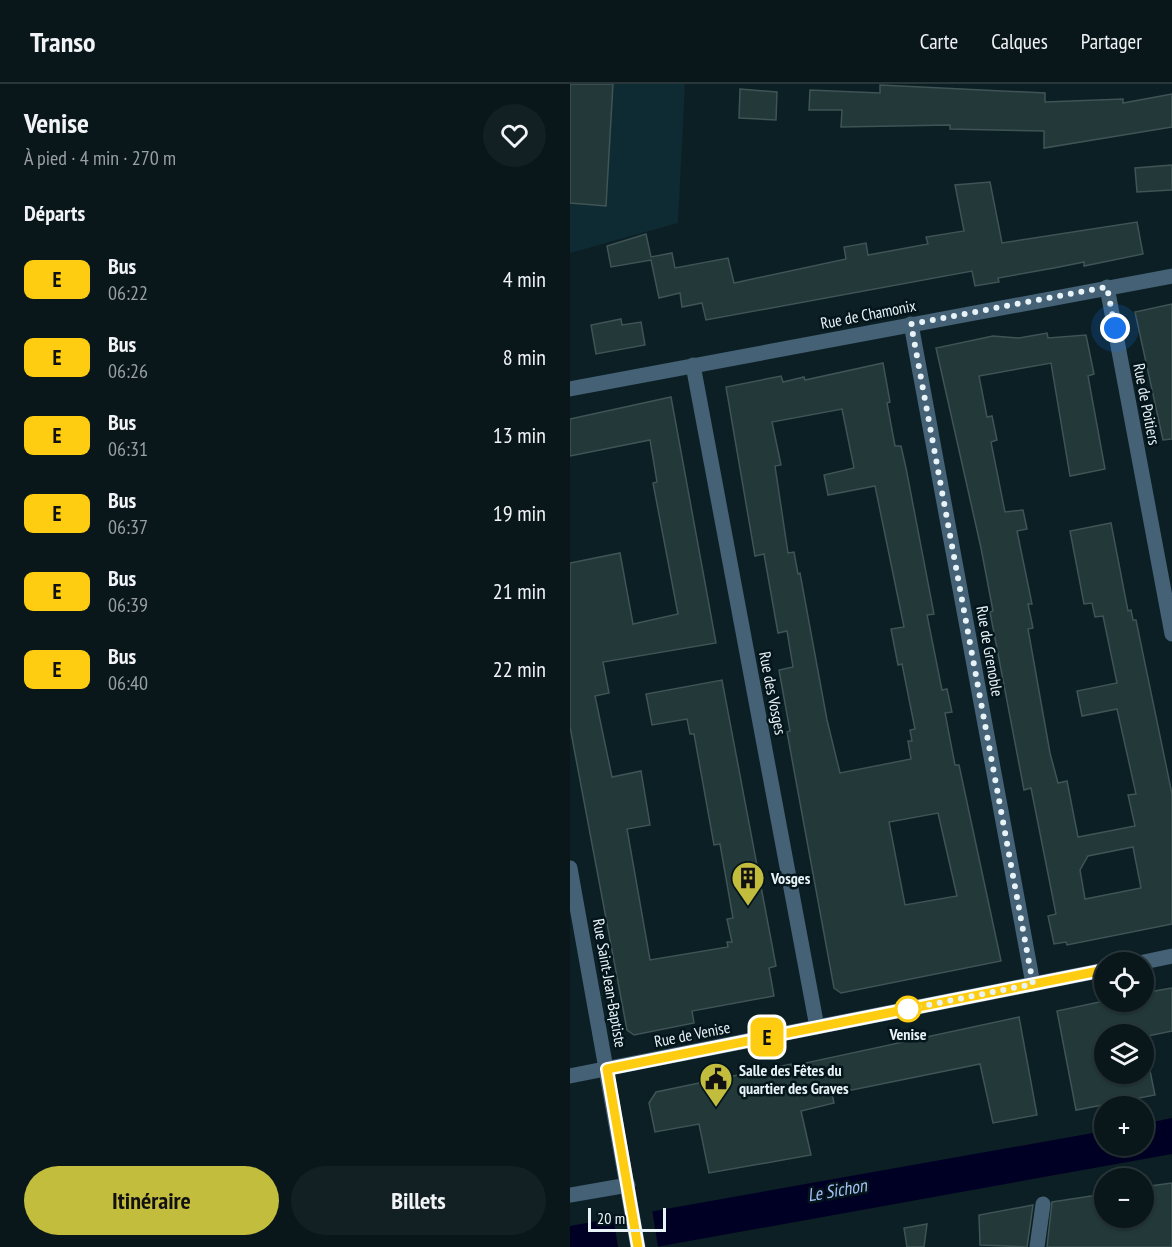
<!DOCTYPE html>
<html lang="fr">
<head>
<meta charset="utf-8">
<style>
	:root { --surface:#09171b; --page:#122024; --text:#f1f3f6; --muted:#999fa3; --line:#29363a; --accent:#c3bd3e }
	body { margin:0; font-family:"PT Sans Narrow",sans-serif; background:var(--page); color:var(--text); height:100vh; display:flex; flex-direction:column; font-size:22px; white-space:nowrap }
	* { box-sizing:border-box; margin:0 }
	p { font-size:20px; color:var(--muted) }
	.icon { flex:none; width:33px; height:33px; fill:none; stroke:currentColor; stroke-width:2; stroke-linecap:round; stroke-linejoin:round }
	.map { position:relative; flex:1; overflow:hidden }
	.details { display:flex; flex-direction:column; background:var(--surface); width:570px }
	.details>* { flex:none }
	.badge { padding:0 12px; border-radius:9px; font-size:21px; line-height:39px }
	.controls { position:absolute; left:524px; top:868px; display:grid; gap:12px }
	.controls a { display:grid; place-items:center; width:60px; height:60px; border-radius:50%; background:var(--surface); box-shadow:0 2px 4px #0004,0 0 0 2px var(--line); font-size:30px }
	.scale { position:absolute; left:18px; bottom:15px; width:78px; box-sizing:border-box; padding-left:6px; border:3px solid #e8f3f7; border-top:0; font-size:16px; line-height:21px; white-space:nowrap; color:#e8f3f7; -webkit-text-stroke:4px #04161b; paint-order:stroke }
	.you { position:absolute; width:30px; height:30px; margin:-15px; border:4px solid #fff; border-radius:50%; background:#1a73e8; box-shadow:0 0 0 9px #1a73e833 }
	.map>.badge { position:absolute; translate:-50% -50%; box-shadow:0 0 0 3px #fff }
	h2 { padding:0 24px; font-size:22px; line-height:54px }
	.round { display:grid; place-items:center; flex:none; width:63px; height:63px; border-radius:32px; background:var(--page) }
	.overview { display:flex; align-items:center; justify-content:space-between; height:102px; padding:0 24px }
	h1 { font-size:28px; font-weight:700; line-height:45px }
	.action { display:flex; gap:12px; margin-top:auto; padding:12px 24px }
	.action a { flex:1; height:69px; border-radius:36px; background:var(--accent); color:#111; font-size:24px; font-weight:700; line-height:69px; text-align:center }
	.action a+a { background:var(--page); color:var(--text) }
	ul { padding:0; list-style:none }
	li { display:flex; align-items:center; gap:18px; height:78px; padding:0 24px }
	li div { flex:1 }
	li b { display:block; font-size:22px }
	li em { font-style:normal }
	li .badge { min-width:66px; font-weight:700; text-align:center }
	header { display:flex; align-items:center; gap:36px; box-sizing:border-box; height:84px; padding:0 30px; background:var(--surface); border-bottom:2px solid var(--line) }
	header strong { font-size:28px }
	nav { display:flex; gap:33px; margin-inline-start:auto; font-size:21px }
	main { display:flex; flex:1; min-height:0 }
	.map>svg:first-child { display:block }
	.built { fill:#0e2a32 }
	.water { fill:#000024 }
	.pier { fill:#0c1f24 }
	.building { fill:#233838; stroke:#3f5455; stroke-width:1.5; fill-rule:evenodd }
	.lines { fill:none; stroke-linecap:round; stroke-linejoin:round }
	.minor { stroke:#446176; stroke-width:15 }
	.line-casing { stroke:#fff; stroke-width:14 }
	.line { stroke:#fecd11; stroke-width:9 }
	.walk { stroke:#e8f3f7; stroke-width:6; stroke-dasharray:0 10.8 }
	.stop-dot { fill:#fff; stroke:#fecd11; stroke-width:3 }
	.labels { text-anchor:middle; dominant-baseline:central; stroke-width:5; stroke-linejoin:round; paint-order:stroke }
	.street-label { font-size:16px; fill:#e8f3f7; stroke:#04161b }
	.poi-label { font-size:16px; font-weight:bold; fill:#e8f3f7; stroke:#04161b; text-anchor:start }
	.stop-label { font-size:16px; font-weight:bold; fill:#e8f3f7; stroke:#04161b }
	.water-label { font-size:18px; font-style:italic; fill:#a6c1f8; stroke:#04161b }
</style>
</head>
<body>
<header>
<strong>Transo</strong>
<nav><a>Carte</a><a>Calques</a><a>Partager</a></nav>
</header>
<main>
<section class="details">
<div class="overview"><div><h1>Venise</h1><p>À pied · 4 min · 270 m</p></div><a class="round"><svg class="icon" aria-label="heart" viewBox="0 0 24 24"><path d="M12 20l-8-8c-3-5 5-10 8-4 3-6 11-1 8 4z"/></svg></a></div>
<h2>Départs</h2>
<ul>
<li><span class="badge" style="background:#fecd11;color:#111">E</span><div><b>Bus</b><p>06:22</p></div><em>4 min</em></li>
<li><span class="badge" style="background:#fecd11;color:#111">E</span><div><b>Bus</b><p>06:26</p></div><em>8 min</em></li>
<li><span class="badge" style="background:#fecd11;color:#111">E</span><div><b>Bus</b><p>06:31</p></div><em>13 min</em></li>
<li><span class="badge" style="background:#fecd11;color:#111">E</span><div><b>Bus</b><p>06:37</p></div><em>19 min</em></li>
<li><span class="badge" style="background:#fecd11;color:#111">E</span><div><b>Bus</b><p>06:39</p></div><em>21 min</em></li>
<li><span class="badge" style="background:#fecd11;color:#111">E</span><div><b>Bus</b><p>06:40</p></div><em>22 min</em></li>
</ul>
<div class="action"><a>Itinéraire</a><a>Billets</a></div>
</section>
<div class="map">
<svg width="602" height="1163" viewBox="0 0 602 1163">
	<rect width="100%" height="100%" fill="#0c1f24"/>
	<path class="built" d="M0,0H115L108,139L0,169Z"/>
	<path class="water" d="M602,1034V1070L86,1163H0V1142L534,1047V1062H573V1040Z"/>
	<path class="pier" d="M82,1125L88,1163H48L43,1132Z"/>
	<g class="building">
		<path d="M0,0H43L36,122L0,119Z"/>
		<path d="M310,1L475,9V18L553,15V19L602,10V43L474,64V47L380,45V41L271,43L272,26H239L240,6L310,9Z"/>
		<path d="M170,5L207,8L206,36L169,34Z"/>
		<path d="M602,81V106L567,108L565,84Z"/>
		<path d="M420,98L432,159L567,138L573,170L514,182V178L484,184L428,194L429,198L405,202L402,187L136,236L132,219L112,223L110,209L89,214L81,176L41,183L37,162L76,150L81,173L102,169L105,184L158,174L164,199L276,175L274,163L296,159L298,171L358,160L356,153L394,147L385,101Z"/>
		<path d="M602,220V355L593,356L565,228Z"/>
		<path d="M51,235L52,241L71,238L75,261L26,270L21,241Z"/>
		<path d="M477,249L478,254L516,251L524,290L518,292L535,385L500,392L481,279L409,292L417,333L422,332L427,356L421,358L435,428L453,426L457,445L447,447L462,520H458L463,544L458,545L480,669L488,699L497,697L508,753L565,742L558,711L566,710L547,625L512,632L507,607L547,599L533,532L525,533L522,519L514,520L500,447L541,439L558,527L561,526L563,536H566L602,710V840L497,861L496,858L484,860L478,832L486,830L461,704L454,706L420,528L423,527L411,464L366,264L423,252L449,254ZM563,763L571,804L515,815L510,786L518,772Z"/>
		<path d="M313,279L320,318L317,319L325,362H331L336,384L364,530L357,531L372,606L377,605L382,628L375,629L385,681H389L431,877L271,909L264,904L217,648L220,647L209,586L223,583L217,547L208,549L194,470L185,472L156,303L211,292L213,298L234,293L235,296ZM272,325L284,384L254,391L258,411L305,402L334,543L321,545L328,581L332,580L345,645L340,646L342,657H338L341,675L270,689L257,636L230,489L228,490L224,468L218,469L205,382L211,381L202,338ZM368,729L387,812L335,821L319,738Z"/>
		<path d="M101,313L146,559L33,578L39,609L25,612L42,693L71,687L80,741L57,745L80,876L158,863L157,858H162L157,835L163,834L150,760L144,761L124,650H120L117,635L82,641L76,610L152,596L206,882L199,884L204,912L122,927L124,939L64,951L57,946L0,643V479L50,469L63,540L108,530L83,399L87,398L80,356L0,372V335Z"/>
		<path d="M602,904V947L573,953L585,1011L506,1026L487,927L534,917L573,918V909ZM534,951H573V990H534Z"/>
		<path d="M449,933L467,1031L423,1039L410,980L262,1010L264,1019L231,1027L241,1071L139,1089L129,1040L85,1048L79,1019L86,1008L221,980L222,982Z"/>
		<path d="M602,1099V1163H477L482,1118L534,1110V1134H573V1103Z"/>
		<path d="M463,1121L457,1163L410,1161L409,1131Z"/>
		<path d="M357,1140L354,1163H337L334,1144Z"/>
	</g>
	<g class="lines">
		<g class="minor">
			<path d="M537,203L602,550"/>
			<path d="M341,240L463,900"/>
			<path d="M123,281L247,943"/>
			<path d="M0,305L602,192"/>
			<path d="M0,784L68,1163"/>
			<path d="M569,879L602,872"/>
			<path d="M0,992L534,886"/>
			<path d="M0,1111L58,1101"/>
			<path d="M467,1163L473,1120"/>
		</g>
	</g>
	<g class="lines">
		<g class="line-casing">
			<path id="line" d="M68,1163L37,985L534,886"/>
		</g>
		<use href="#line" class="line"/>
		<path class="walk" d="M338,925L463,900L341,240L537,203L545,244"/>
	</g>
	<defs>
		<g id="building-pin" transform="scale(1.725)"><path d="M0 17L-7.5 6A9.5 9.5 0 1 1 7.5 6Z" fill="#c3bd3e" stroke="#04161b"/><path d="M-4-6H4V6H1V3H-1V6H-4ZM-2.5-4.3h1.7v1.8h-1.7ZM.8-4.3h1.7v1.8H.8ZM-2.5-1h1.7V.8h-1.7ZM.8-1h1.7V.8H.8Z" fill="#111"/></g>
		<g id="civic-pin" transform="scale(1.725)"><path d="M0 17L-7.5 6A9.5 9.5 0 1 1 7.5 6Z" fill="#c3bd3e" stroke="#04161b"/><path d="M-.6-6.5H3V-4.5H.6V-3L4-1V1h2V6H-6V1h2V-1L-.6-3ZM-1.2 2.5V6h2.4V2.5Z" fill="#111"/></g>
	</defs>
	<g fill-rule="evenodd">
		<use href="#building-pin" x="178" y="794"/>
		<use href="#civic-pin" x="146" y="995"/>
	</g>
	<circle class="stop-dot" cx="338" cy="925" r="12"/>
	<g class="labels">
		<g class="street-label">
			<text transform="translate(298 230) rotate(-11)">Rue de Chamonix</text>
			<text transform="translate(577 320) rotate(79)">Rue de Poitiers</text>
			<text transform="translate(420 567) rotate(80)">Rue de Grenoble</text>
			<text transform="translate(203 609) rotate(79)">Rue des Vosges</text>
			<text transform="translate(40 899) rotate(80)">Rue Saint-Jean-Baptiste</text>
			<text transform="translate(122 950) rotate(-11)">Rue de Venise</text>
		</g>
		<g class="poi-label">
			<text x="201" y="794">Vosges</text>
			<text x="169" y="986">Salle des Fêtes du<tspan x="169" dy="18">quartier des Graves</tspan></text>
		</g>
		<g class="stop-label">
			<text x="338" y="950">Venise</text>
		</g>
		<g class="water-label">
			<text transform="translate(267 1106) rotate(-10)">Le Sichon</text>
		</g>
	</g>
</svg>
<div class="controls">
<a><svg class="icon" aria-label="locate" viewBox="0 0 24 24"><circle cx="12" cy="12" r="6"/><path d="M12 2v4M12 18v4M2 12h4M18 12h4"/></svg></a>
<a><svg class="icon" aria-label="layers" viewBox="0 0 24 24"><path d="M12 4l9 5-9 5-9-5zM3 14l9 5 9-5"/></svg></a>
<a>+</a>
<a>−</a>
</div>
<div class="scale">20 m</div>
<div class="you" style="left:545px;top:244px"></div>
<b class="badge" style="left:197px;top:953px;background:#fecd11;color:#111">E</b>
</div>
</main>
</body>
</html>
